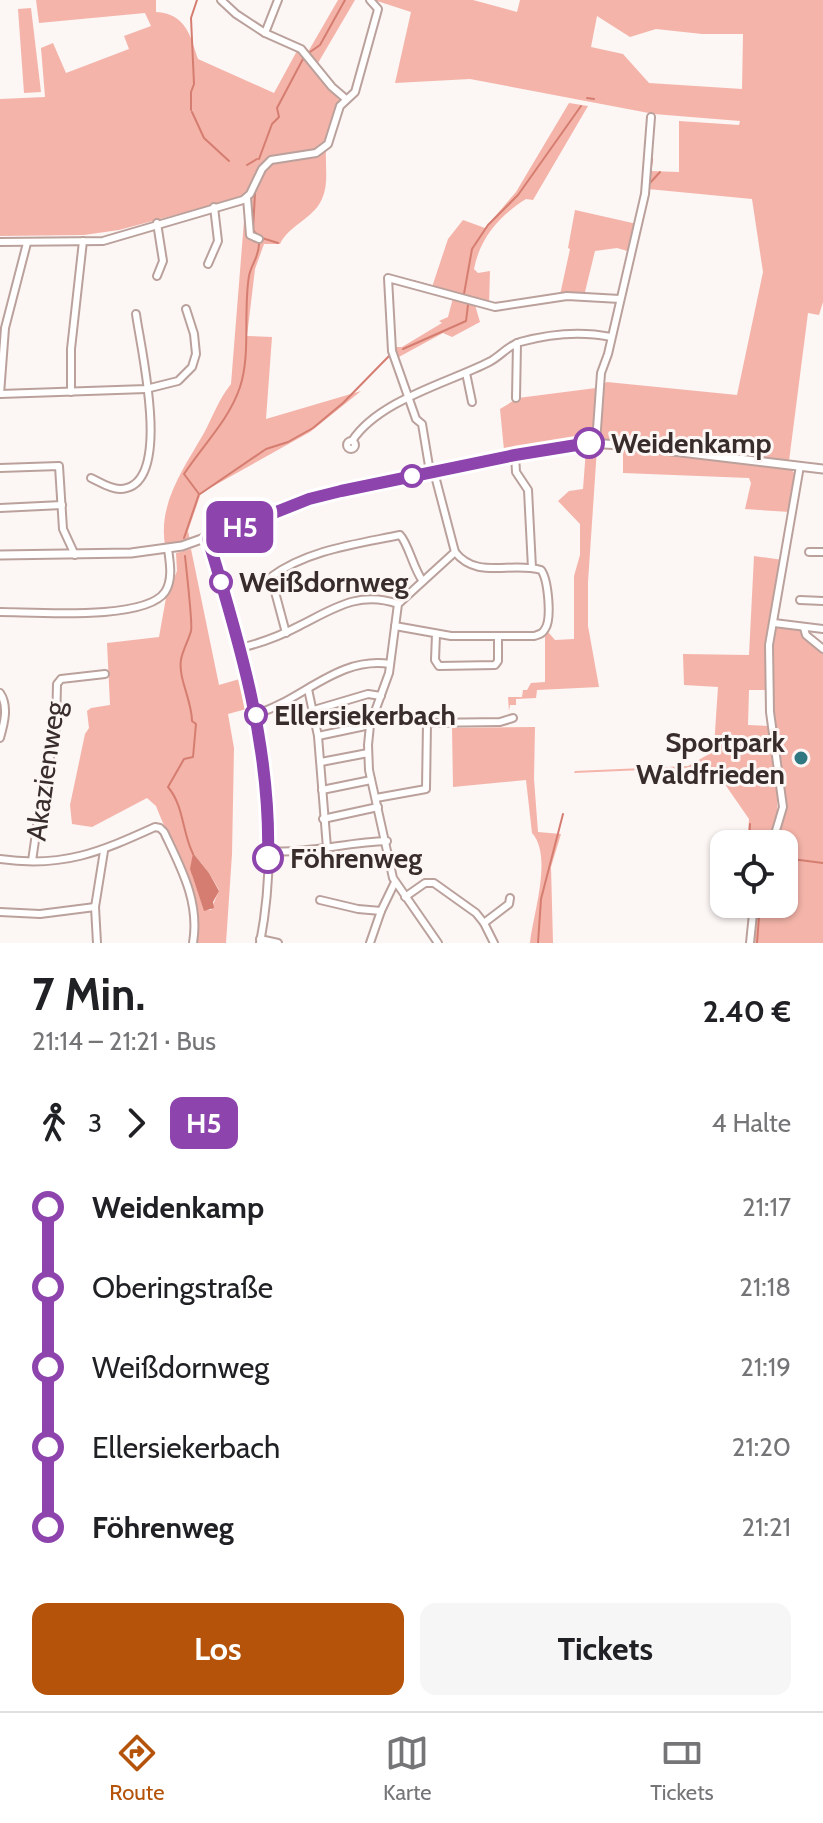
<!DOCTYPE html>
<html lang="de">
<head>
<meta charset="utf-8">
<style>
	:root { --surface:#fff; --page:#f6f6f6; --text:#202124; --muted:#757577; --line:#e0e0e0; --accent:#b45309 }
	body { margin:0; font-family:Cabin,sans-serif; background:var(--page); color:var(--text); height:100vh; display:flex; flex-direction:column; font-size:30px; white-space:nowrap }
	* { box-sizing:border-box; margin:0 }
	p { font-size:26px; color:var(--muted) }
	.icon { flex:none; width:44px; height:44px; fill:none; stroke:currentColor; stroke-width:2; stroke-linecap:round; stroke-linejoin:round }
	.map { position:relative; height:943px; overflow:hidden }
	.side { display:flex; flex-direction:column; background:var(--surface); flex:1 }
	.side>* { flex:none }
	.badge { padding:0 16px; border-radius:12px; font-size:28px; line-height:52px }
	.fabs { position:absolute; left:710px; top:830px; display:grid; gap:16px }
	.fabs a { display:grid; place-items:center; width:88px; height:88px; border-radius:16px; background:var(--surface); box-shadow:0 2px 6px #0004; font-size:40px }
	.map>.badge { position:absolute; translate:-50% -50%; box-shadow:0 0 0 4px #fff }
	.legs { display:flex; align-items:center; gap:12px; height:88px; padding:0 32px; font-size:26px }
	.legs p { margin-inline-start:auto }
	.head { display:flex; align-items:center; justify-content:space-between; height:136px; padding:0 32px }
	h1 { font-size:44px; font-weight:800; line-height:60px }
	.primary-button { display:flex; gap:16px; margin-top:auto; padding:16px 32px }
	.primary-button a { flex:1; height:92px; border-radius:16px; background:var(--accent); color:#fff; font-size:32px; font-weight:800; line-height:92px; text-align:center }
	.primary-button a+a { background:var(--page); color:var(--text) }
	ul { padding:0 32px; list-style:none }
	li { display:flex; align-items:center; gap:28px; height:80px; font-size:30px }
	li i { display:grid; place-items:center; width:12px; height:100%; margin:0 10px; background:currentColor }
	li i::after { content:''; width:20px; height:20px; margin:-10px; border:6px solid; border-radius:50%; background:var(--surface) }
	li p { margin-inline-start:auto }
	li:first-child i { background:linear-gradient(#0000 50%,currentColor 0) }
	li:last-child i { background:linear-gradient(currentColor 50%,#0000 0) }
	.dock { display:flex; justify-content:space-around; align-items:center; height:112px; border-top:2px solid var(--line); background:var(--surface); font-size:22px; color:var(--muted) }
	.dock a { display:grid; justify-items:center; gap:4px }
	.dock .active { color:var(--accent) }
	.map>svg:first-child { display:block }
	.green { fill:#f4b4a9; fill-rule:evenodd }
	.water { fill:#d57d70 }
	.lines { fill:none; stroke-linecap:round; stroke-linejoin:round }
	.stream { stroke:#d57d70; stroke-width:2 }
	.minor-casing { stroke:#bba19c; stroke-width:10 }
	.tertiary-casing { stroke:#bba19c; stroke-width:11 }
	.minor { stroke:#fff; stroke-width:6 }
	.tertiary { stroke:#fff; stroke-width:7 }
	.line-1-casing { stroke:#fff; stroke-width:18 }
	.line-1 { stroke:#8e44ad; stroke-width:12 }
	.stop-1-dot { fill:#fff; stroke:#8e44ad; stroke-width:4 }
	.poi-dot { fill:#2f7781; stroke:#fcf6f5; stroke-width:3 }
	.labels { text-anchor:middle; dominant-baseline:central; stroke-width:6; stroke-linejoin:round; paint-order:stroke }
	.stop-label { font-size:28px; font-weight:bold; fill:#382d2b; stroke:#fcf6f5; text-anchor:start }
	.poi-label { font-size:28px; font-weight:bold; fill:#382d2b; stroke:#fcf6f5; text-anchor:end }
	.street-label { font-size:28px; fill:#382d2b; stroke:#fcf6f5 }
</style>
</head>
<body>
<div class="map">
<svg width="823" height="943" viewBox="0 0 823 943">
	<rect width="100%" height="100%" fill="#fcf6f5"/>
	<g class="green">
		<path d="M36,0H156V12C186,14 190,35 198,59L274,93L298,49L340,101C333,117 327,131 326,149C325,166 329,183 322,199C313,219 289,225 280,244H264L255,269L247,336L272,337L266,419L361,391L310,432L201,493L188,531L190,540L165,545C158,503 184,468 204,433C213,416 219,399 231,384L246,196L119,230L84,235L0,236V99L45,97L41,48L53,43L66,73L129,49L124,36L151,26L145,13L39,23Z"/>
		<path d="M338,0H355L318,63L308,52Z"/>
		<path d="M374,0H473L517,12L520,0H823V302L819,315L808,313L789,461V467L796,475L790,512L745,509L751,483L749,478L623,473V440L555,441L504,450L500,409L518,398L596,388L607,382L737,395L763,272L752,199L648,189L650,171L679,172V121L739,125L740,121L654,114L470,79L395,83L411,12ZM597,16L630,37L656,29L702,34H743L742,89L649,83L623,54L591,47Z"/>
		<path d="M31,8L41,92L24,93L18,9Z"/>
		<path d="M569,103L588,106L533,200L526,199C499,216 480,238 474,269L478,273L490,271L489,305L432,287L448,239L463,220L485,228L516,192Z"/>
		<path d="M575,210L637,224L631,252L617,248L595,251L584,296L560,295L570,249L568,248Z"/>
		<path d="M453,298L475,305L480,322L452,337L443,333L397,358L395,347H402L442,323L439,321L448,317Z"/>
		<path d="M597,448L588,582V626L599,687L537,690L536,698L516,699V705H510L509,711L508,697H522L523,690H527L531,683L545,682V636L548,632L555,640L574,639V576L580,555V524L558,501L569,491L583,489L586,449Z"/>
		<path d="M191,549L219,685L243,678L250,708L228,714L234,748L232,854L226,943H194C204,893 173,851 156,806L147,798L92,827L72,824L70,805L85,734L89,728L87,711L91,708L110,705L107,643L159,637L166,598L177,571L176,553ZM193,853L209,873L219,890L211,910H204L192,875Z"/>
		<path d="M754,556L783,560L765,657L768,690H749L748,725L769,726C776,766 784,804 770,844H747L749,819L713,767L574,773L575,771L688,766L709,754L714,747L718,687L684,685L683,654L749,655Z"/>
		<path d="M775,623L801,628L823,647V943H751L757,904H784V844H775L785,802L773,713L771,660Z"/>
		<path d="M535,727L534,779L538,832L561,834L551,867L553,943H530C533,914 553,856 532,833L526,780L453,787L452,728Z"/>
	</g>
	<path class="water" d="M193,853L209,873L219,891L213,902L214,908L204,911L190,869Z"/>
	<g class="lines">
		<g class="stream">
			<path d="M310,52L320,45L345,0"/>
			<path d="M587,98L594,99"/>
			<path d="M191,110V92L194,84L191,18L197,0"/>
			<path d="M192,112L204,138L229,161"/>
			<path d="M259,159L272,124L279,117L277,108L304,57"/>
			<path d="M247,165L257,159"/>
			<path d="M650,183L660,172"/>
			<path d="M649,184L652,159"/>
			<path d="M255,193L253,230L258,236"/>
			<path d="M262,238L278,243"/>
			<path d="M413,281L431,286"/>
			<path d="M464,294L472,249L488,225L518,195L581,106"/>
			<path d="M618,295L622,280"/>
			<path d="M403,349L466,321L468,305"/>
			<path d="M200,494L266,449L288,442L313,428L343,403L390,355"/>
			<path d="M184,538L199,494L184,474C203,445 229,420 240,387C251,354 243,311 249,276C251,264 260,256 259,242"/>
			<path d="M185,556C186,567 193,625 191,631C189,639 182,652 181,660C178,678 192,701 192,721L196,724L193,757L184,759L168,787C184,806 182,832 193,854"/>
			<path d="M749,844L750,824"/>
			<path d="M784,858L823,863"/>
			<path d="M538,943L541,899L563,814"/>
			<path d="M757,943L760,904"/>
		</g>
		<g class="minor-casing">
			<g id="minor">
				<path d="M221,0L236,14L265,33L301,49L332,87L346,99"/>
				<path d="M265,33L278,0"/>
				<path d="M247,198L250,235L259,239"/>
				<path d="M157,223L163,261L157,276"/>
				<path d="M0,242L103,241L243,200L250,194L262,169L271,160L316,153L328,144L340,106L355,92L377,13L378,9L370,0"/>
				<path d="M208,264L218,241L214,207"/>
				<path d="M466,373L472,402"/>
				<path d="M71,392V349L83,241"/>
				<path d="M0,394L146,389L178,381L192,367L196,354L194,334L186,309"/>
				<path d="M0,394L5,328L27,243"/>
				<path d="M516,398L517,343"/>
				<circle cx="351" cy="445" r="4"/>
				<path d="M352,441C379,400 448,383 489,362C501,356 507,346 520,342C549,334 582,331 611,337"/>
				<path d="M596,443L601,373L608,354L645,194L651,117"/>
				<path d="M515,455L516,472L528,490L532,568"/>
				<path d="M0,468L59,466L63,529L75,555"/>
				<path d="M430,472L422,424L416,419L392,351L388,278L495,307L567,296L620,299"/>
				<path d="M434,472L455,552L398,604L389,673L370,725L368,745L369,770L393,878L438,943"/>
				<path d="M91,478C100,482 109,489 120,489C175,488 140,346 136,314"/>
				<path d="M0,508L62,505"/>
				<path d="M208,539C248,670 287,805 260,943"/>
				<path d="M809,552H823"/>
				<path d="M800,600L823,601"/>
				<path d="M0,612C35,612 145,621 165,592C173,580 170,563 168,549"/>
				<path d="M774,623L823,629"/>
				<path d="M395,626L451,636H534C540,634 542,634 545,629C552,619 548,579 541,570C511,561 477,580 455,552"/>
				<path d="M804,628L806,635L823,649"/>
				<path d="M286,633L271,577C307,550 357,544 400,535C408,543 413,567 422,580"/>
				<path d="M436,634L435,660L439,666L495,665L498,661V637"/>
				<path d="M240,648C261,643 280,636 299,626C333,609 359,590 398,604"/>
				<path d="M308,689L318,736L327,848"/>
				<path d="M0,693C9,706 4,724 0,738"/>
				<path d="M314,710L368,694L381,696"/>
				<path d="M256,714C303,700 338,656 390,664"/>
				<path d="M318,736L370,725"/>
				<path d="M321,762L368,753"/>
				<path d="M322,790L371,780"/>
				<path d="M376,798L426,789L427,723L500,722L513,718"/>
				<path d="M323,819L378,807"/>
				<path d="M772,844L783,807L770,712L769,645L800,466"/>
				<path d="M269,851C309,854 347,842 387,841"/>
				<path d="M0,859C63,868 100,852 155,827L160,828L164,832C181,868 200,902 193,943"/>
				<path d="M32,861L40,806L56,727L57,684L61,679L105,674"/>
				<path d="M405,897L425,883H434L476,913L484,923L494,943"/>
				<path d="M320,900L358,909L381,911"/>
				<path d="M0,912L40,914L95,907"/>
				<path d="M484,923L509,904L510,898"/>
				<path d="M260,939L278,943"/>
				<path d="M97,943L95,907L104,851"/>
				<path d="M370,943L381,911L395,882"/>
				<path d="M750,943L754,904"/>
			</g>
		</g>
		<g class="tertiary-casing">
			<path id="tertiary" d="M0,555L131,553L182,546L324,495L515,455L586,443L622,445L823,469"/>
		</g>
		<use href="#minor" class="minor"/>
		<use href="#tertiary" class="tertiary"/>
	</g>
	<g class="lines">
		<g class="line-1-casing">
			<path id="line-1" d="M268,858C271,748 240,643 208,539L309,499L341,491L515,455L589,443"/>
		</g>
		<use href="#line-1" class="line-1"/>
	</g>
	<g class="stop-1-dot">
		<circle cx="589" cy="443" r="14"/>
		<circle cx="412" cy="476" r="10"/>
		<circle cx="221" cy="582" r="10"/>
		<circle cx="256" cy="715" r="10"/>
		<circle cx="268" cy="858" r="14"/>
	</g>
	<circle class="poi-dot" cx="801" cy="758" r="8"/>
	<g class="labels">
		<g class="stop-label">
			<text x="611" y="443">Weidenkamp</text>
			<text x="239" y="582">Weißdornweg</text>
			<text x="274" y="715">Ellersiekerbach</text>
			<text x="290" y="858">Föhrenweg</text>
		</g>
		<g class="poi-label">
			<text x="785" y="742">Sportpark<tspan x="785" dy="32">Waldfrieden</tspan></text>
		</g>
		<g class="street-label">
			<text transform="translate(45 771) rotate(-82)">Akazienweg</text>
		</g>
	</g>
</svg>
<div class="fabs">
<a><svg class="icon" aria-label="locate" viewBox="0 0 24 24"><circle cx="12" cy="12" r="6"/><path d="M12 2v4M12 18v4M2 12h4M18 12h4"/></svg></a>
</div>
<b class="badge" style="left:240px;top:527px;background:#8e44ad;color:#fff">H5</b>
</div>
<section class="side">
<div class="head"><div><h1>7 Min.</h1><p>21:14 – 21:21 · Bus</p></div><b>2.40 €</b></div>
<div class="legs"><svg class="icon" aria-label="walk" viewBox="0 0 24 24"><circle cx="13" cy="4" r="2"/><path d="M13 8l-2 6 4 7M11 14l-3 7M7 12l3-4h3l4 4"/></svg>3<svg class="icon" aria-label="forward" viewBox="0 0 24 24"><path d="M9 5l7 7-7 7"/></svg><b class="badge" style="background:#8e44ad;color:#fff">H5</b><p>4 Halte</p></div>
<ul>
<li><i style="color:#8e44ad"></i><b>Weidenkamp</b><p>21:17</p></li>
<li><i style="color:#8e44ad"></i><span>Oberingstraße</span><p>21:18</p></li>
<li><i style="color:#8e44ad"></i><span>Weißdornweg</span><p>21:19</p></li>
<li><i style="color:#8e44ad"></i><span>Ellersiekerbach</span><p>21:20</p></li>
<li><i style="color:#8e44ad"></i><b>Föhrenweg</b><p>21:21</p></li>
</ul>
<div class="primary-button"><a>Los</a><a>Tickets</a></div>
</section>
<nav class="dock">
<a class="active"><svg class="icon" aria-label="directions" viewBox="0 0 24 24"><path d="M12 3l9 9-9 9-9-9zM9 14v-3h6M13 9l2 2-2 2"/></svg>Route</a>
<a><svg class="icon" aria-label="map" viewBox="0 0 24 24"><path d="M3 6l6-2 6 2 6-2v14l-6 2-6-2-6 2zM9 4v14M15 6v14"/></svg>Karte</a>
<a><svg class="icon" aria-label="tickets" viewBox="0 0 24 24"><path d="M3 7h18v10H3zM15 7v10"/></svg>Tickets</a>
</nav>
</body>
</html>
